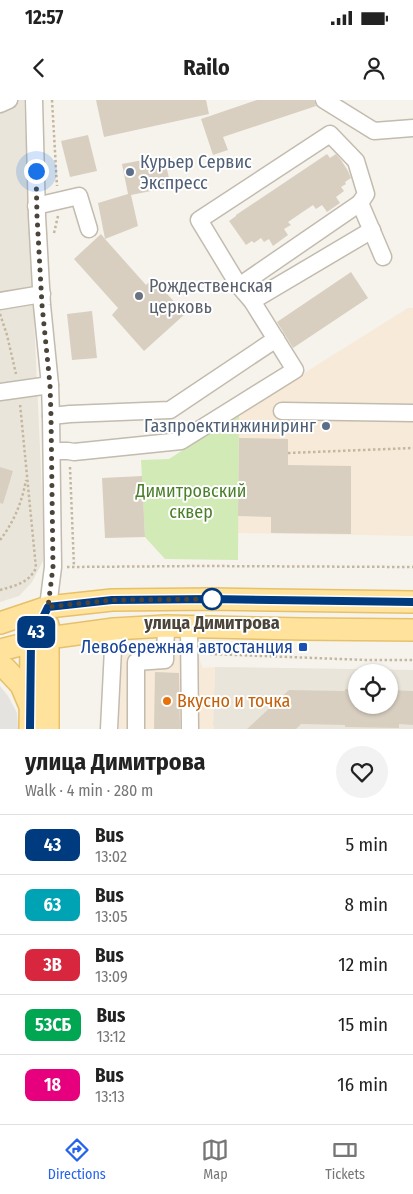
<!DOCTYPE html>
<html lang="en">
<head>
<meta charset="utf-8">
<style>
	:root { --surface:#fff; --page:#f2f2f2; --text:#222; --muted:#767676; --line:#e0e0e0; --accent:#2563eb }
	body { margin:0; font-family:"Fira Sans Condensed",sans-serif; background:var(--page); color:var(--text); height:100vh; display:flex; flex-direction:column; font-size:19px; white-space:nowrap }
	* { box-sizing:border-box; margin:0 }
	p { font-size:16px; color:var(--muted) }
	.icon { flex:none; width:28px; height:28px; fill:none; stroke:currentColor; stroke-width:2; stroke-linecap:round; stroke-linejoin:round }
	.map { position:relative; height:629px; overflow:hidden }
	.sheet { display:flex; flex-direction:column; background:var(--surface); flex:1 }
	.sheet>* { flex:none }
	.badge { padding:0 10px; border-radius:8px; font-size:18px; line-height:32px }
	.buttons { position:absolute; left:348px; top:564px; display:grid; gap:10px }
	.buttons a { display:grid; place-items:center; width:50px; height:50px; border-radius:50%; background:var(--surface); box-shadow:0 1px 4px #0004; font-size:25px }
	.you { position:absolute; width:25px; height:25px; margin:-12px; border:4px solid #fff; border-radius:50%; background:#1a73e8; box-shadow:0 0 0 8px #1a73e833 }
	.map>.badge { position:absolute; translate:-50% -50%; box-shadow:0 0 0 2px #fff }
	.round { display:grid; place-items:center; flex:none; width:52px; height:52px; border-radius:26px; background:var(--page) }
	.headline { display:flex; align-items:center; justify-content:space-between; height:85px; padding:0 25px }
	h1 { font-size:24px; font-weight:700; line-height:38px }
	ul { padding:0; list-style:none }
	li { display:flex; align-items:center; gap:15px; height:60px; padding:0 25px; border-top:1px solid var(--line) }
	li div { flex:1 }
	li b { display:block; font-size:19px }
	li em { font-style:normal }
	li .badge { min-width:55px; font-weight:700; text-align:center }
	.status { display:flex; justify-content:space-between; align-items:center; height:35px; padding:0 25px; background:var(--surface); direction:ltr }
	.status svg { height:14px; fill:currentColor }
	header { display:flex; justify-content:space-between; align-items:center; height:65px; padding:0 25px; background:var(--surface); font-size:22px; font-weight:700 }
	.menu { display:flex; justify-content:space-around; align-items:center; height:70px; border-top:1px solid var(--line); background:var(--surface); font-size:14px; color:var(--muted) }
	.menu a { display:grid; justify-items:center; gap:2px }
	.menu .active { color:var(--accent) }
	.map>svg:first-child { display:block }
	.residential { fill:#eae5da; fill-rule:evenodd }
	.commercial { fill:#f7ead8 }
	.green { fill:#d2eab5 }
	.parking { fill:#e5e3e0 }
	.building { fill:#d8cfc1 }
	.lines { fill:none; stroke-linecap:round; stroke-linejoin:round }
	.minor-casing { stroke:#c2bbae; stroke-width:19 }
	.major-casing { stroke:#e6c16a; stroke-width:24 }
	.path { stroke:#c4b79f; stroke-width:2.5; stroke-dasharray:2.5 2.5; stroke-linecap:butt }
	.minor { stroke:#fff; stroke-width:16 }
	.major { stroke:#ffe39c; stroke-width:21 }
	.line-casing { stroke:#fff; stroke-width:11 }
	.line { stroke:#003b80; stroke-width:8 }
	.walk { stroke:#4b4439; stroke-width:5; stroke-dasharray:0 9 }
	.service-dot { fill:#5c6f8a; stroke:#fff; stroke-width:2 }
	.worship-dot { fill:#6b7280; stroke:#fff; stroke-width:2 }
	.stop-dot { fill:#fff; stroke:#003b80; stroke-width:2.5 }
	.transit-dot { fill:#1a4fb4; stroke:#fff; stroke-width:2 }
	.food-dot { fill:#e8710a; stroke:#fff; stroke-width:2 }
	.labels { text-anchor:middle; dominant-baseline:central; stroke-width:4; stroke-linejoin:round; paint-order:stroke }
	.service-label { font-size:18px; fill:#4e5e75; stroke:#fff; text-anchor:start }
	.worship-label { font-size:18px; fill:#5b616d; stroke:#fff; text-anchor:start }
	.park-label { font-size:18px; fill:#4a7f2a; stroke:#fff }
	.stop-label { font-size:18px; font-weight:bold; fill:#4b4439; stroke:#fff }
	.transit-label { font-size:18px; fill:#164399; stroke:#fff; text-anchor:end }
	.food-label { font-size:18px; fill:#c56008; stroke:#fff; text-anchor:start }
</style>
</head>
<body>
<div class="status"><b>12:57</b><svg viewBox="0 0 49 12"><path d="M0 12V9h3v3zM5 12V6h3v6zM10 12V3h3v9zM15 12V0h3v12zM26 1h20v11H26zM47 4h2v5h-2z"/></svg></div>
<header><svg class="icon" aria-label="back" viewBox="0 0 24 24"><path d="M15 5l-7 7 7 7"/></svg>Railo<svg class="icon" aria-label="person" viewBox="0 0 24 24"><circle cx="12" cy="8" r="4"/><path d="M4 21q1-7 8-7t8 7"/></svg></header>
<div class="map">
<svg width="413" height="629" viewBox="0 0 413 629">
	<rect width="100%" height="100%" fill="#f6f3ec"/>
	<g class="residential">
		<path d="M0,0H24L44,436L43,461L32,482L19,496L0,502Z"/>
		<path d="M215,567L413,570V629H214L213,625ZM356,572H389V605H356Z"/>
	</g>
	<g class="commercial">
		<path d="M408,208H413V436L238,433L239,314Z"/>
		<path d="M134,543L193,544L203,568L215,567L213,624L214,629H119L120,561L123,549Z"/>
	</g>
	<path class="green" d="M239,314L238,460L165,459L145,437L141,360L169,359Z"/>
	<path class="parking" d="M0,586L8,596L17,613L18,629H0Z"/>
	<g class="building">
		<path d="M96,0H206L209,14L104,37Z"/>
		<path d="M257,0H314L316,6L223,37L228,50L213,55L201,19Z"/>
		<path d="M88,35L97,71L70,77L61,41Z"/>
		<path d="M327,54L330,58L336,54L341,60L348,71L351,78L345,82L346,84L341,87L344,91L336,97L340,103L327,112L322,105L316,109L313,105L288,122L291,125L284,129L288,135L273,146L269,139L264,142L261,138L254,143L252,141L246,145L229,121L236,116V115Z"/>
		<path d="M164,56L171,87L131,95L138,126L105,139L146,185L153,178L185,214L144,251L112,215L118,208L74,159L101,134L105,139L98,103L128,94L122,64Z"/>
		<path d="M351,172L368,198L293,248L277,222Z"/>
		<path d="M92,211L97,258L72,260L67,214Z"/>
		<path d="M239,338L288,339V365L351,366V434L271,433V417L238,416Z"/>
		<path d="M0,367L13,371L3,404L0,403Z"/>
		<path d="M142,376L145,437L105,438L102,378Z"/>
		<path d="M155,572L179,573L180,629H154Z"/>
		<path d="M345,589L356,590V605H389V590L413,591V625L399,624V628L345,627V625L301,624L296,629H247L289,590L345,591Z"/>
	</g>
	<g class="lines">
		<g class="minor-casing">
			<g id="minor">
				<path d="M34,0L37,116L42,205L50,285L51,316L53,467L48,507"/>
				<path d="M324,0L374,31L413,28"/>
				<path d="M0,4L9,0"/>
				<path d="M36,106L79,96L89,129"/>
				<path d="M239,186L360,103"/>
				<path d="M0,201L42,194"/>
				<path d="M252,201L372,130"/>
				<path d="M0,292L50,285"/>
				<path d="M282,311L413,313"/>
				<path d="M51,316L70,314L170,310L276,239"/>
				<path d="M52,351H68L74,352L181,341L295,270L252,201L239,186L199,120L330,34L356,61L366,94L360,103L383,157"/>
				<path d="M189,527L190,629"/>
				<path d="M109,629L114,529"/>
				<path d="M136,629V562L165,560L166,526"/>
			</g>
		</g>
		<g class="major-casing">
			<g id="major">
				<path d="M0,523L48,507L112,500L212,499L413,502"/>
				<path d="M48,525V629"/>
				<path d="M0,550L48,538L114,529L166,526L302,529L413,530"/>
				<path d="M0,565L5,568L21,585L29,604"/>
				<path d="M30,629L31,542L37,530"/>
			</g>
		</g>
		<g class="path">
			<path d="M52,0L57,86"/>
			<path d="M54,133L58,116"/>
			<path d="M0,214L7,235L16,274"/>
			<path d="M288,353L413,348"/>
			<path d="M70,367L74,467"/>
			<path d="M0,440C14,422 22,402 26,380"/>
			<path d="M67,467L203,466L413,467"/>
			<path d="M0,490C14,486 29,483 36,468L20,304"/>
			<path d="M205,552L211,554L366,560H413"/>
		</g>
		<use href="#minor" class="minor"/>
		<use href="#major" class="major"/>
	</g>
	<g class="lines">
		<g class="line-casing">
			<path id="line" d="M30,629L31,542L48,507L112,500L212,499L413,502"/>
		</g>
		<use href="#line" class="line"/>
		<path class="walk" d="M36,71L37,116L42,205L50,285L51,316L53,467L48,507L112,500L212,499"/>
	</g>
	<g class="service-dot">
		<circle cx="130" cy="72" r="5"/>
		<circle cx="326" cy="326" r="5"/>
	</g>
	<circle class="worship-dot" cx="139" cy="196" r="5"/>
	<circle class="stop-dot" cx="212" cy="499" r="10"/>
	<rect class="transit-dot" x="298" y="542" width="10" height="10" rx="2.5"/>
	<circle class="food-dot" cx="167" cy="601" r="5"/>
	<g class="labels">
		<g class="service-label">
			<text x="140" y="62">Курьер Сервис<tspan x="140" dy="21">Экспресс</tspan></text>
			<text x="316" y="326" text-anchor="end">Газпроектинжиниринг</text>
		</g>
		<g class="worship-label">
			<text x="149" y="186">Рождественская<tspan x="149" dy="21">церковь</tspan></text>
		</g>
		<g class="park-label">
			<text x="191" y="391">Димитровский<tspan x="191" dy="21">сквер</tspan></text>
		</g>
		<g class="stop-label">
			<text x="212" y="523">улица Димитрова</text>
		</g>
		<g class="transit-label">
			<text x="293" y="547">Левобережная автостанция</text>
		</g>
		<g class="food-label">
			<text x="177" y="601">Вкусно и точка</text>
		</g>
	</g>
</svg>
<div class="buttons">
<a><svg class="icon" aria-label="locate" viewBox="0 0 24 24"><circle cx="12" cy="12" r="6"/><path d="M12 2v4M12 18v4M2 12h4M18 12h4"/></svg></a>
</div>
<div class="you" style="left:36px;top:71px"></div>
<b class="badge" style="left:36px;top:532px;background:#003b80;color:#fff">43</b>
</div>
<section class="sheet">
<div class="headline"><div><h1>улица Димитрова</h1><p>Walk · 4 min · 280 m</p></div><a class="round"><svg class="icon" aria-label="heart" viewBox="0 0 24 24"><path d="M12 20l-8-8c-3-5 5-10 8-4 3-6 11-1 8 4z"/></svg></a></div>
<ul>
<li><span class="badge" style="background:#003b80;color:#fff">43</span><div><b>Bus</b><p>13:02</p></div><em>5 min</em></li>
<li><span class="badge" style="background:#00a3b4;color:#fff">63</span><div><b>Bus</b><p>13:05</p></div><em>8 min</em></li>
<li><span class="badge" style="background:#d7263d;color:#fff">3В</span><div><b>Bus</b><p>13:09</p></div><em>12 min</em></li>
<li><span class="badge" style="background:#00a651;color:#fff">53СБ</span><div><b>Bus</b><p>13:12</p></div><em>15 min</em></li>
<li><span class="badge" style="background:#e6007e;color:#fff">18</span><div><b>Bus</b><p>13:13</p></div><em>16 min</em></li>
</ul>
</section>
<nav class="menu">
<a class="active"><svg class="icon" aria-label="directions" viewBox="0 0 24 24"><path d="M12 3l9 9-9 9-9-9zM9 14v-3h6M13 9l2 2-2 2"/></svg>Directions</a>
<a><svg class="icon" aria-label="map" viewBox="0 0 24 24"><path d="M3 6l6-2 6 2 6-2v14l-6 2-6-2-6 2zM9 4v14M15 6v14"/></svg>Map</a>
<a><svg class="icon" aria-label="tickets" viewBox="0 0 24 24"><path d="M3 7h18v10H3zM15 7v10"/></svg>Tickets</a>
</nav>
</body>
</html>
